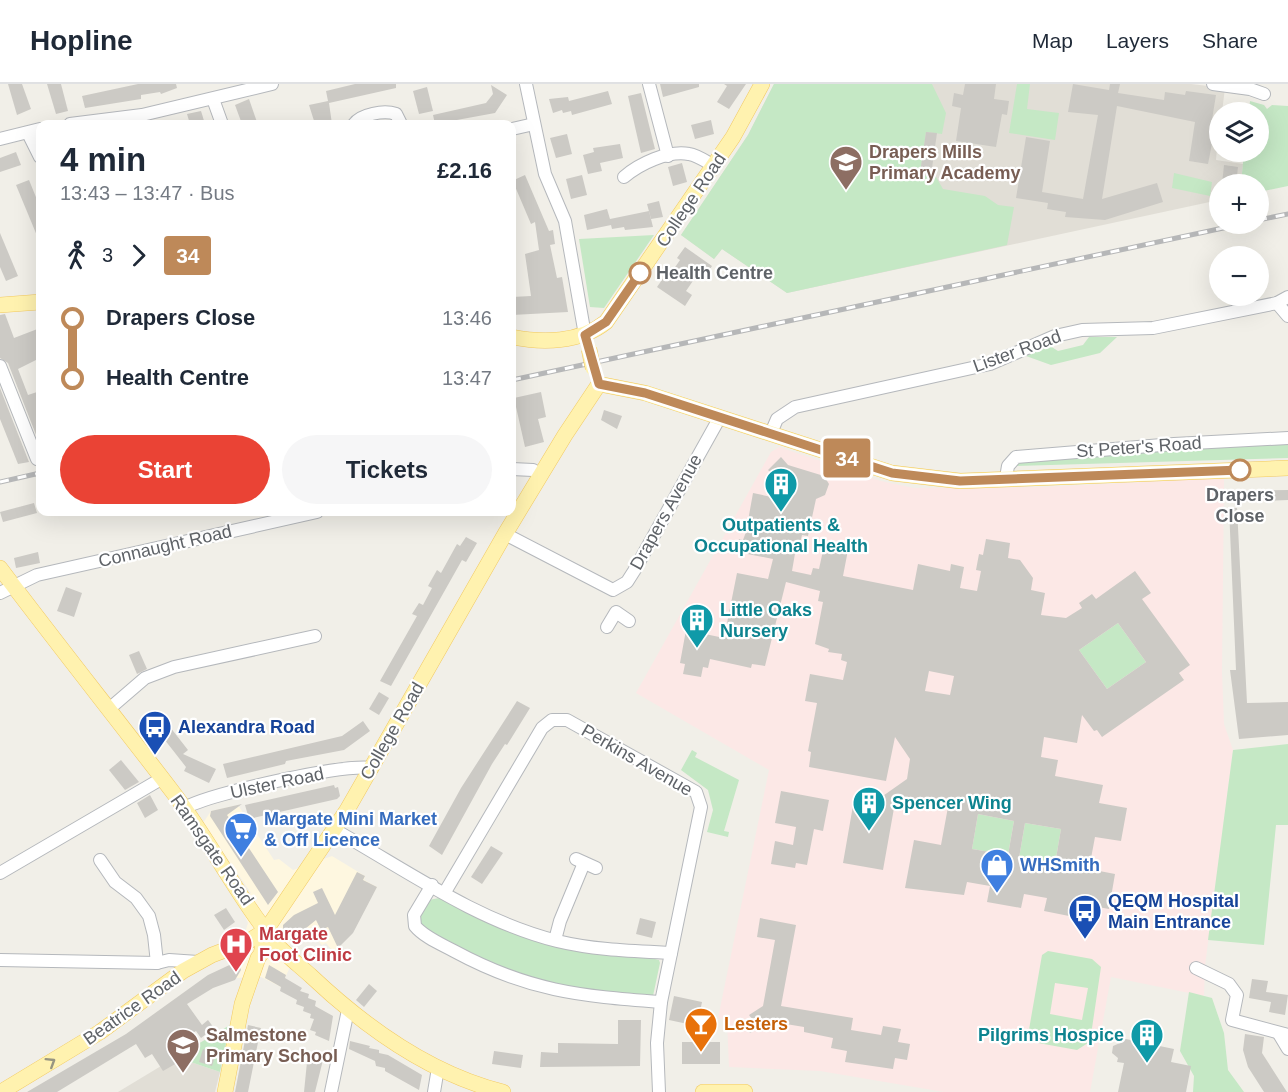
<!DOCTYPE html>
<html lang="en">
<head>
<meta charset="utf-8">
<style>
	:root { --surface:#fff; --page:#f6f6f7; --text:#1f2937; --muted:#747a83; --line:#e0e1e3; --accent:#ea4335 }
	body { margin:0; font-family:Helvetica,sans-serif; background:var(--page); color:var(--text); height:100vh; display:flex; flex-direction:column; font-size:22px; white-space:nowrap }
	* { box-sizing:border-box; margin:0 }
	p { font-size:20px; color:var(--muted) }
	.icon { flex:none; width:33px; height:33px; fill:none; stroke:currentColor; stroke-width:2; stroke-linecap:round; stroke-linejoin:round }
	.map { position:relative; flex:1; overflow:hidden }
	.drawer { position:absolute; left:36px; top:36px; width:480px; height:396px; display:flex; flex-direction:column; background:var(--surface); border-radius:12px; box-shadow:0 6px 24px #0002 }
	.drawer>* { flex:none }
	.badge { padding:0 12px; border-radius:4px; font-size:21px; line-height:39px }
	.controls { position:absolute; left:1209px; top:18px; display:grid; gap:12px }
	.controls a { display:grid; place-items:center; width:60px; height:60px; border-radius:50%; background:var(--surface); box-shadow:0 6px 24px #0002; font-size:30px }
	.map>.badge { position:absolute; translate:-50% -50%; box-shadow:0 0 0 3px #fff }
	.legs { display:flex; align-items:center; gap:9px; height:66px; padding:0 24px; font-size:20px }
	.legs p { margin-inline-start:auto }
	.headline { display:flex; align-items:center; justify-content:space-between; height:102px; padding:0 24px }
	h1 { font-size:33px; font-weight:700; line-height:45px }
	.cta { display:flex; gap:12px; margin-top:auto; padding:12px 24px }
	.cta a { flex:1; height:69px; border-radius:36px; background:var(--accent); color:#fff; font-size:24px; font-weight:700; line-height:69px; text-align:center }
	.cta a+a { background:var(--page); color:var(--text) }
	ul { padding:0 24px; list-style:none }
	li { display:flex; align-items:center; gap:21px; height:60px; font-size:22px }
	li i { display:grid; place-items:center; width:9px; height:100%; margin:0 8px; background:currentColor }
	li i::after { content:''; width:15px; height:15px; margin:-8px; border:4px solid; border-radius:50%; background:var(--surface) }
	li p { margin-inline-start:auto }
	li:first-child i { background:linear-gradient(#0000 50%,currentColor 0) }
	li:last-child i { background:linear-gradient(currentColor 50%,#0000 0) }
	header { display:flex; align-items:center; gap:36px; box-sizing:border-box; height:84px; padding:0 30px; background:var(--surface); border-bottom:2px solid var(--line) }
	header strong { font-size:28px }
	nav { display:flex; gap:33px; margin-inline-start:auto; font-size:21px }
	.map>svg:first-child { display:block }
	.commercial { fill:#fef7e0 }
	.education { fill:#e1ded6 }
	.medical { fill:#fce8e6 }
	.green { fill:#c5e8c5; fill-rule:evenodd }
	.building { fill:#cccac5; fill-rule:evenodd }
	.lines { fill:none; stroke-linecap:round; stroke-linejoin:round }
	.minor-casing { stroke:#b5b8bc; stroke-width:14 }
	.major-casing { stroke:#f2c960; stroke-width:16 }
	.minor { stroke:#fff; stroke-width:12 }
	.major { stroke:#fff2af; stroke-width:15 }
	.rail-casing { stroke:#b6b7b8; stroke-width:5 }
	.rail { stroke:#fff; stroke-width:3; stroke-dasharray:9; stroke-linecap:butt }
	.major-bridge-casing { stroke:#f2c960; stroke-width:16; stroke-linecap:butt }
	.major-bridge { stroke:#fff2af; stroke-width:15 }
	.oneway { stroke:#979581 }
	.line-1-casing { stroke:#fff; stroke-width:14 }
	.line-1 { stroke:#be8959; stroke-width:9 }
	.stop-1-dot { fill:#fff; stroke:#be8959; stroke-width:3 }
	.labels { text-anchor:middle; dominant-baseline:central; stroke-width:4.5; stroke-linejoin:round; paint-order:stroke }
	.education-label { font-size:18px; font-weight:bold; fill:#785e54; stroke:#fff; text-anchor:start }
	.street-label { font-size:18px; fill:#5f6368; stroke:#fff }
	.stop-label { font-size:18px; font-weight:bold; fill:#5f6368; stroke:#fff; text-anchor:start }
	.culture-label { font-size:18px; font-weight:bold; fill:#0d838f; stroke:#fff; text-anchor:start }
	.transit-label { font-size:18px; font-weight:bold; fill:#164399; stroke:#fff; text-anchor:start }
	.shop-label { font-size:18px; font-weight:bold; fill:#366cbe; stroke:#fff; text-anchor:start }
	.health-label { font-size:18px; font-weight:bold; fill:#be3a42; stroke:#fff; text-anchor:start }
	.food-label { font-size:18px; font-weight:bold; fill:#c56008; stroke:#fff; text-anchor:start }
</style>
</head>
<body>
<header>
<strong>Hopline</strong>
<nav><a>Map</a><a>Layers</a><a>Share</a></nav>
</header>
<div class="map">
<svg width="1288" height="1008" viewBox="0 0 1288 1008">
	<rect width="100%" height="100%" fill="#f1efe8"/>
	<path class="commercial" d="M238,721L274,776L279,775L293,786L332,772L365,792L364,796L377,803L338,864L328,868L331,865L326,859L322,861L306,845L289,861L294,867L284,877L290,883L281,903L261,893L234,894L229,881L245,865L244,852L248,839L238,817L251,809L203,739L211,727Z"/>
	<g class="education">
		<path d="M774,0H1191L1225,4L1222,28H1220L1216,76L1243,80L1241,100H1220L1219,116L787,209L722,165L714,175L681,151L748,51Z"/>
		<path d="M176,973L220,988L215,1008H118Z"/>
	</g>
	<path class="medical" d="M779,363L881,397L914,404L1045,403L1224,394L1222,588L1224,640L1233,666L1205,882L1204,912L1111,893L1090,1008H944L820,987L729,983L727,936L718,934L769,686L636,609L771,368Z"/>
	<g class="green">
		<path d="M774,0H932L946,29L942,50L926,48L920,91L936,93L943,105L985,112L998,121L1014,123L1007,161L787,209L722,165L714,175L681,151L748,51Z"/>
		<path d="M1017,0H1030L1027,25L1059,29L1055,56L1009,49Z"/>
		<path d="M1250,17L1264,21L1267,25L1272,21L1288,22V102L1259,108L1258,100H1241L1244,68H1258V28H1249Z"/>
		<path d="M1174,89L1212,98L1210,112L1172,104Z"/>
		<path d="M654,151L604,224L590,223L579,155Z"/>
		<path d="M1089,253H1117L1100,269L1051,281L1026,272L1050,262L1058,267L1083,261Z"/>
		<path d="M1288,359V374L1014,382L1023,376Z"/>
		<path d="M1118,539L1146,578L1107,605L1079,566Z"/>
		<path d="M1288,660V741H1276L1264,861L1208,856L1233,666Z"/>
		<path d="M692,666L697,669L695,673L739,696L724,747L729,748L728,753L707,748L713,726L708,706L681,686Z"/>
		<path d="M978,730L1014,737L1008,771L972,765Z"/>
		<path d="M1025,739L1061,745L1055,780L1019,774Z"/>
		<path d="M439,814C484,838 530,860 581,868C606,872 635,869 659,876L660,879L653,912C614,912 561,906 525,894C488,882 455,863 421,844L419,835L429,816Z"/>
		<path d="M1048,867L1092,875L1101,883L1091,951L1088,959L1077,966L1027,957L1042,871ZM1055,899L1088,904L1082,936L1050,930Z"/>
		<path d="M1189,908L1212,914L1224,949L1228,986L1244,1008H1193L1194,992L1180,967Z"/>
		<path d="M230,941L220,988L176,973Z"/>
	</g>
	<g class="building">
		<path d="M8,0H22L31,25L17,31Z"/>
		<path d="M47,0H61L68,27L56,30Z"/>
		<path d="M138,0H176L177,4L161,10L160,8L141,11V15L85,24L82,12Z"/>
		<path d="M355,0H396V4L329,19L332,40H315L309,21L328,17L326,7Z"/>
		<path d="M660,0H699V3L663,13Z"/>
		<path d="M724,0H746L729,25L717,18L727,2Z"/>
		<path d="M965,0H996L994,15L1009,17L1007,31L1002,30L996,63L956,57L961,24L952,22L954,9L963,11Z"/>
		<path d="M1073,0L1109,6L1110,0H1120L1118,9L1164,16L1165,8L1185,11L1186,7L1216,11L1210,48L1214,49L1208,80L1189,77L1195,38L1117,22L1102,115L1157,99L1163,118L1105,136L1065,133L1066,128L1047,125L1048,119L1016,114L1026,53L1050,57L1042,108L1083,115L1098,31L1068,28Z"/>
		<path d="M491,1L507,11L495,29L435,40L433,31L486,19L493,10Z"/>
		<path d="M427,3L433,27L419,30L413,7Z"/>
		<path d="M608,7L612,20L572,31L571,27L563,29L562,26L553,29L549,15L568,13L569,17Z"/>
		<path d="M641,9L655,65L641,69L628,12Z"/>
		<path d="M249,15L257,38L242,40L235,21Z"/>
		<path d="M201,27L205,40H190L187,30Z"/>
		<path d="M711,36L714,50L695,55L691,41Z"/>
		<path d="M926,48L937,49L931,91L920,89Z"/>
		<path d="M567,50L572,70L556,74L550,54Z"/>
		<path d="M620,60L623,74L600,79L602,87L588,90L583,71L594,68L593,64Z"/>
		<path d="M16,68L21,81L0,88V74Z"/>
		<path d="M682,79L687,98L673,102L668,83Z"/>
		<path d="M1224,81L1238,83L1236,100H1222Z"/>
		<path d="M525,91L549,147L553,146L555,160L550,161L557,194L562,193L568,228L512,231V213L531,212L525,170L539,166L535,138L531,140L514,100V96Z"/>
		<path d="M582,91L587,111L571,115L566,95Z"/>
		<path d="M29,96L40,123V159L16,101Z"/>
		<path d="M659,117L663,133L651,135L647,120Z"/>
		<path d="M607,125L610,135L649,127L653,143L625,146L624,143L612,145L611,141L587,146L584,131Z"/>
		<path d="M0,149L18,192L6,197L0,183Z"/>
		<path d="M685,163L712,182L705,192L699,188L686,207L692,211L685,222L657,203L664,193L667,195L680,176L677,174Z"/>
		<path d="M5,230L14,254L40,244V274L18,285L28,311L40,307V361L8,279L0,274V231Z"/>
		<path d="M0,304L29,378L18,380L0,335Z"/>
		<path d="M541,308L546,333L538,335L544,358L525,363L514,314Z"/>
		<path d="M604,326L622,332L617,345L601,336Z"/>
		<path d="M781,373L788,381L824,392L829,400L825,411L816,415L808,452L802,451L800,459L797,458L792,487L811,491L813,484L819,485L824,462L848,466L843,492L913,506L918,480L950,487L951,480L964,483L960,504L977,507L981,487L976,486L979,470L983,471L986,455L1010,459L1008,474L1020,476L1033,494L1031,506L1045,509L1041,531L1066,534L1082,524L1079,519L1092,510L1096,515L1135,487L1151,509L1142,515L1190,581L1179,589L1184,596L1102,653L1097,646L1094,647L1082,631L1077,659L1044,653L1041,673L1058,676L1055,692L1103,701L1099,719L1127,724L1121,757L1095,753L1089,785L1115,790L1109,825L1082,820L1079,834L1044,827L1047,814L1024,810L1021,824L987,818L990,802L967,798L964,811L905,804L914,756L941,761L948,723L896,713L883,786L843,779L855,710L880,714L907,695L910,675L895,653L886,697L809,683L811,668L808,667L817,619L805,617L810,590L843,596L847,578L841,576L842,570L828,568L829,565L815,560L823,518L818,517L820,507L786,498L765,582L752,580L751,584L710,575L708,584L703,583L701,593L683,590L685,580L680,579L686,546L724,554L737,489L768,495L773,475L737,468L739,455L743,456L746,448L753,409L781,415L768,401L776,394L768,386ZM1118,539L1146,578L1107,605L1079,566ZM929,587L954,592L950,611L925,607ZM978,730L1014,737L1008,771L972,765ZM1025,739L1061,745L1055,780L1019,774Z"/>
		<path d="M1288,406V416L1236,418V407Z"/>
		<path d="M34,419L37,429L3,438L0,428Z"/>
		<path d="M1229,424H1237L1247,619L1288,618V651L1239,655L1230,586H1236Z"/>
		<path d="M466,453L477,459L466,478L462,476L391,602L380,597L417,532L412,530L419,519L423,521L432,504L428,502L437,486L441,489L457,460L460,462Z"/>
		<path d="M38,468L40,479L16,484L14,474Z"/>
		<path d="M66,503L82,509L74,533L57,527Z"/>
		<path d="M139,567L147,585L137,590L129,571Z"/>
		<path d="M379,608L389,614L379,631L369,625Z"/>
		<path d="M517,617L530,624L507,661L505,660L492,680L442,771L429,762L461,704Z"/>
		<path d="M159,629L188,666L183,670L216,685L209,699L184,687L186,683L150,637Z"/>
		<path d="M363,637L370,647L344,666L286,677L285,680L227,694L223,680L342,652Z"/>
		<path d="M121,676L139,698L125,706L109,686Z"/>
		<path d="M334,701L335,704L338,703L340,712L337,715L249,735L245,721Z"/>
		<path d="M781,707L829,716L823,747L814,745L807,781L796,779L795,784L771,780L775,757L793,761L796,743L775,739Z"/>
		<path d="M150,711L158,726L145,734L137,719Z"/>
		<path d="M242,720L227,731L278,808L268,821L210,732L211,727Z"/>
		<path d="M491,762L503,769L482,800L471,793Z"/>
		<path d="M357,788L365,792L363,796L377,803L353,849L338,864L328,843L321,846L316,836L290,857L283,848V841L294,831L318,819L313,808L322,804L335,831Z"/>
		<path d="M226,824L235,838L224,846L214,831Z"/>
		<path d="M640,834L656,838L652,854L636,850Z"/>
		<path d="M760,834L796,841L781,922L853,934L851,946L881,951L883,942L901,945L898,958L910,960L907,976L895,974L893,985L845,978L847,967L831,964L833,954L804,948V943L774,938L759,948L757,945L750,949L744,940L752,935L749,931L763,922L775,856L757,853Z"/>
		<path d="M238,877L241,886L235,896L213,904L187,920L202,941L208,936L214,944L201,954L196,947L169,963L177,979L163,987L152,970L145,974L136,960L57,1008H27L126,950L208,891Z"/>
		<path d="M269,881L286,891L285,894L302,904L300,907L309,910L308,914L316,917L315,922L333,932L329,957L315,951L316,948L310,946L314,935L310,934L311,930L303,927L304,923L296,920L297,916L280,907L281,903L265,894Z"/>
		<path d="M1252,895L1268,897L1266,908L1288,911L1285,931L1269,928L1271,918L1249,914Z"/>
		<path d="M369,900L377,907L364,923L356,916Z"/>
		<path d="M674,912L702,918L697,942L669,936Z"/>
		<path d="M618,936H641L640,982L540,983L541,968L558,969V959L618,960Z"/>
		<path d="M248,941L261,944L256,968L248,1008H235Z"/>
		<path d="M1245,950L1264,953L1262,969L1287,1008H1264L1248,983L1243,966Z"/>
		<path d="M1121,954L1174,965L1171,978L1191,982L1186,1008H1118L1124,979L1117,978L1118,974L1112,969L1113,962L1120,959Z"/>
		<path d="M350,957L370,962L369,964L379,966V969L388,971L422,991L419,1006L385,987V984L376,982L375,977L349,965Z"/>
		<rect x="682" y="958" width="38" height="22"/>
		<path d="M203,965L216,969L212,982L199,978Z"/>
		<path d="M494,967L523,971L521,984L492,980Z"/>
		<path d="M308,968L324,972L315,1008H304Z"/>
	</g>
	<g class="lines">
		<g class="minor-casing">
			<g id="minor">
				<path d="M526,0L545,90L565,137L585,251"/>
				<path d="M649,0L668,72"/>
				<path d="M1213,0L1250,5L1264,10"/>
				<path d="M213,15L222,40"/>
				<path d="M70,40L142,31L272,0"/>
				<path d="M354,40C361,30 384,26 396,30L401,40"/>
				<path d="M512,45L534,40"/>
				<path d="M28,49L40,73"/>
				<path d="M0,55L40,45"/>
				<path d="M624,93C639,80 668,66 689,70C697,71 707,78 714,82"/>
				<path d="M1277,219L1288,232"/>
				<path d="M0,282L37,375"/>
				<path d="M771,349L777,335L795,323L990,280L1055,252L1082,246L1153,244L1277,219L1288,213"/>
				<path d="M512,385L533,386L540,390"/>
				<path d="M1006,394L1008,382L1016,373L1174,360L1288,354"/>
				<path d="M505,450L613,506L627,498L634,487L720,333"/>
				<path d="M0,509L37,491L317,428"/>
				<path d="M607,543L616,528L629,537"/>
				<path d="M109,625L145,594L174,583L315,552"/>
				<path d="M184,724C213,709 341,680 372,684"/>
				<path d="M335,746C406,786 477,837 557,857C594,866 633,867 671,869"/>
				<path d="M576,775L596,784"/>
				<path d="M100,776L115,798L136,814L149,832L154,851L157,879"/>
				<path d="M0,789L161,695"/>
				<path d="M432,801L414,831L415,842C424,853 441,860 454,867C528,907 579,912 661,918"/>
				<path d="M445,808L542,644L552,636H567L696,708L701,723L661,918L657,959L659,1008"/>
				<path d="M555,856L560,837L584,779"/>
				<path d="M0,876L157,879L169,876L198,878"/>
				<path d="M1196,884L1229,900L1237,911L1232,936L1288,951"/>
				<path d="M1279,950L1288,965"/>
				<path d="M331,1008L348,926"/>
				<path d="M434,1008L438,984"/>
			</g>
		</g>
		<g class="major-casing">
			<g id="major">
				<path d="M0,221L40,218"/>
				<path d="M512,253C542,259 580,259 606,238L733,53L762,0"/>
				<path d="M599,300L645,309L892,389L960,397L1288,384"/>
				<path d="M0,484C57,560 117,635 175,711C211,759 239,815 277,861C287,872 300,882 311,892C365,943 430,990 503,1008"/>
				<path d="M1,1008L100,948L183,887L212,871L249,857L266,846"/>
				<path d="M225,1008L242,920L258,874L261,870L266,846L347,726L505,450L565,351L599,300"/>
				<path d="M703,1008H745"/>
			</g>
		</g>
		<use href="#minor" class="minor"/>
		<use href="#major" class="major"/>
		<g class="rail-casing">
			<g id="rail">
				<path d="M1258,136L1288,130"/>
				<path d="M512,296L1242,140"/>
				<path d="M0,398L40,389"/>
			</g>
		</g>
		<use href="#rail" class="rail"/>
		<g class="major-bridge-casing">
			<path id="major-bridge" d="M589,265L593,284"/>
		</g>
		<use href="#major-bridge" class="major-bridge"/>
	</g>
	<defs><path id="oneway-chevron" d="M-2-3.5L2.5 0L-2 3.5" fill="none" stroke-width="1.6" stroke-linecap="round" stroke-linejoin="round" transform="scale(1.5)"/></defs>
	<use class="oneway" href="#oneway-chevron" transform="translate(51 978) rotate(-32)"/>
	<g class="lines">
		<g class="line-1-casing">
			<path id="line-1" d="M640,189L606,238L585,251L599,300L645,309L892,389L960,397L1240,386"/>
		</g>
		<use href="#line-1" class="line-1"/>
	</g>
	<defs>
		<g id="school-pin" transform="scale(1.725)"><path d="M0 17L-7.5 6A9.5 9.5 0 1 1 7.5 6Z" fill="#8d6e63" stroke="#fff"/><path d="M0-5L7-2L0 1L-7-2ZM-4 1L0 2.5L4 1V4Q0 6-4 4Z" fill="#fff"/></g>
		<g id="building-pin" transform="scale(1.725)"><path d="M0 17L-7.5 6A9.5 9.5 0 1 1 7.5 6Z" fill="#0f9aa8" stroke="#fff"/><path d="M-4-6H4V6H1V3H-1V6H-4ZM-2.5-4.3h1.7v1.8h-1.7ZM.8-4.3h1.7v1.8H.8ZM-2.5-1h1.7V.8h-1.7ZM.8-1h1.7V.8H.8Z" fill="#fff"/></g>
		<g id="bus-pin" transform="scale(1.725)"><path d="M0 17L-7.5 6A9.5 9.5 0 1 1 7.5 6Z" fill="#1a4fb4" stroke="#fff"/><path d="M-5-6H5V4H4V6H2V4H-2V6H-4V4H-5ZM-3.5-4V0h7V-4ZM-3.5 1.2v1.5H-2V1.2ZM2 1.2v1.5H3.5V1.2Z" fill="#fff"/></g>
		<g id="supermarket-pin" transform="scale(1.725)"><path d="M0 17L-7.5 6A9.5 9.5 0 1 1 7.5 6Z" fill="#3f7fe0" stroke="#fff"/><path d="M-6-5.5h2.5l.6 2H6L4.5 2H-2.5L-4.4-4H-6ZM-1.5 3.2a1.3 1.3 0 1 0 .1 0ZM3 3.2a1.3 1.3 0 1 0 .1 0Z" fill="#fff"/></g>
		<g id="shop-pin" transform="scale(1.725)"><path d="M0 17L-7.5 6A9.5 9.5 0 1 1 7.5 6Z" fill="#3f7fe0" stroke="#fff"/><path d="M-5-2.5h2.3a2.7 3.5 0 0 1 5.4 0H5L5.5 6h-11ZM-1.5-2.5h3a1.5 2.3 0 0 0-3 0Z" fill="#fff"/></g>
		<g id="hospital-pin" transform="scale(1.725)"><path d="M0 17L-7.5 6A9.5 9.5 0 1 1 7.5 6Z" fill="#e0444e" stroke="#fff"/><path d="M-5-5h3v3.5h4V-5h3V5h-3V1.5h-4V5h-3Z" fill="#fff"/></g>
		<g id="bar-pin" transform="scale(1.725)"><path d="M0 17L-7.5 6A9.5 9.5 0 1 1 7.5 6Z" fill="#e8710a" stroke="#fff"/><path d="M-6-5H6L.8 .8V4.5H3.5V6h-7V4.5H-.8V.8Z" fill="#fff"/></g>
	</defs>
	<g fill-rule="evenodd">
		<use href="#school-pin" x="846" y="78"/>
		<use href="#building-pin" x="781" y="400"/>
		<use href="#building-pin" x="697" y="536"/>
		<use href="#bus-pin" x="155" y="643"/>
		<use href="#building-pin" x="869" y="719"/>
		<use href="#supermarket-pin" x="241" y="745"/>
		<use href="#shop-pin" x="997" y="781"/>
		<use href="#bus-pin" x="1085" y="827"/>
		<use href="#hospital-pin" x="236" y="860"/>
		<use href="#bar-pin" x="701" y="940"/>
		<use href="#building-pin" x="1147" y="951"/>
		<use href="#school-pin" x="183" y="961"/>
	</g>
	<g class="stop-1-dot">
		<circle cx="640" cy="189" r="10"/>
		<circle cx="1240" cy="386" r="10"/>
	</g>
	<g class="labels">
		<g class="education-label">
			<text x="869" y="68">Drapers Mills<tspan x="869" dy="21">Primary Academy</tspan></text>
			<text x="206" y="951">Salmestone<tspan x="206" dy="21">Primary School</tspan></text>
		</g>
		<g class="street-label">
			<text transform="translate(691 116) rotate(-56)">College Road</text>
			<text transform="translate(1017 267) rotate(-20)">Lister Road</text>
			<text transform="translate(1139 363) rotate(-4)">St Peter's Road</text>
			<text transform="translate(666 428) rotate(-61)">Drapers Avenue</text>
			<text transform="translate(165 462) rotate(-13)">Connaught Road</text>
			<text transform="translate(392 647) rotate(-60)">College Road</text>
			<text transform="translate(637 676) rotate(30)">Perkins Avenue</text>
			<text transform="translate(277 699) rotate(-12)">Ulster Road</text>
			<text transform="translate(212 766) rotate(55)">Ramsgate Road</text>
			<text transform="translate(132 924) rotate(-35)">Beatrice Road</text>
		</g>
		<g class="stop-label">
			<text x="656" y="189">Health Centre</text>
			<text x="1240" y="411" text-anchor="middle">Drapers<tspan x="1240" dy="21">Close</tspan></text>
		</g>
		<g class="culture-label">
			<text x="781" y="441" text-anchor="middle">Outpatients &amp;<tspan x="781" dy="21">Occupational Health</tspan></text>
			<text x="720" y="526">Little Oaks<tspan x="720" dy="21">Nursery</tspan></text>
			<text x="892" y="719">Spencer Wing</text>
			<text x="1124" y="951" text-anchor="end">Pilgrims Hospice</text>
		</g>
		<g class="transit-label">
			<text x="178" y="643">Alexandra Road</text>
			<text x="1108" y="817">QEQM Hospital<tspan x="1108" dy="21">Main Entrance</tspan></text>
		</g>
		<g class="shop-label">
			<text x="264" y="735">Margate Mini Market<tspan x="264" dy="21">&amp; Off Licence</tspan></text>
			<text x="1020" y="781">WHSmith</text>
		</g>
		<g class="health-label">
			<text x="259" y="850">Margate<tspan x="259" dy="21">Foot Clinic</tspan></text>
		</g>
		<g class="food-label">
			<text x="724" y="940">Lesters</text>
		</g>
	</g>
</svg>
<div class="controls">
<a><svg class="icon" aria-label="layers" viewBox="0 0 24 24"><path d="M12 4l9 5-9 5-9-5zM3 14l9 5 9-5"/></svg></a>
<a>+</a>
<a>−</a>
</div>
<b class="badge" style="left:847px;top:374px;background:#be8959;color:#fff">34</b>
<section class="drawer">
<div class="headline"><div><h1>4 min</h1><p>13:43 – 13:47 · Bus</p></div><b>£2.16</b></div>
<div class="legs"><svg class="icon" aria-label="walk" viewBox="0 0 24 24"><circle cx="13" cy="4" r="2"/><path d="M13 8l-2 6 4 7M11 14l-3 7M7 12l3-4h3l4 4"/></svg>3<svg class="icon" aria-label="forward" viewBox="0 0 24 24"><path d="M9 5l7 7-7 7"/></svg><b class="badge" style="background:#be8959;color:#fff">34</b></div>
<ul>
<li><i style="color:#be8959"></i><b>Drapers Close</b><p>13:46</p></li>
<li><i style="color:#be8959"></i><b>Health Centre</b><p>13:47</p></li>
</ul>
<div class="cta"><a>Start</a><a>Tickets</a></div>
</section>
</div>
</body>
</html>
